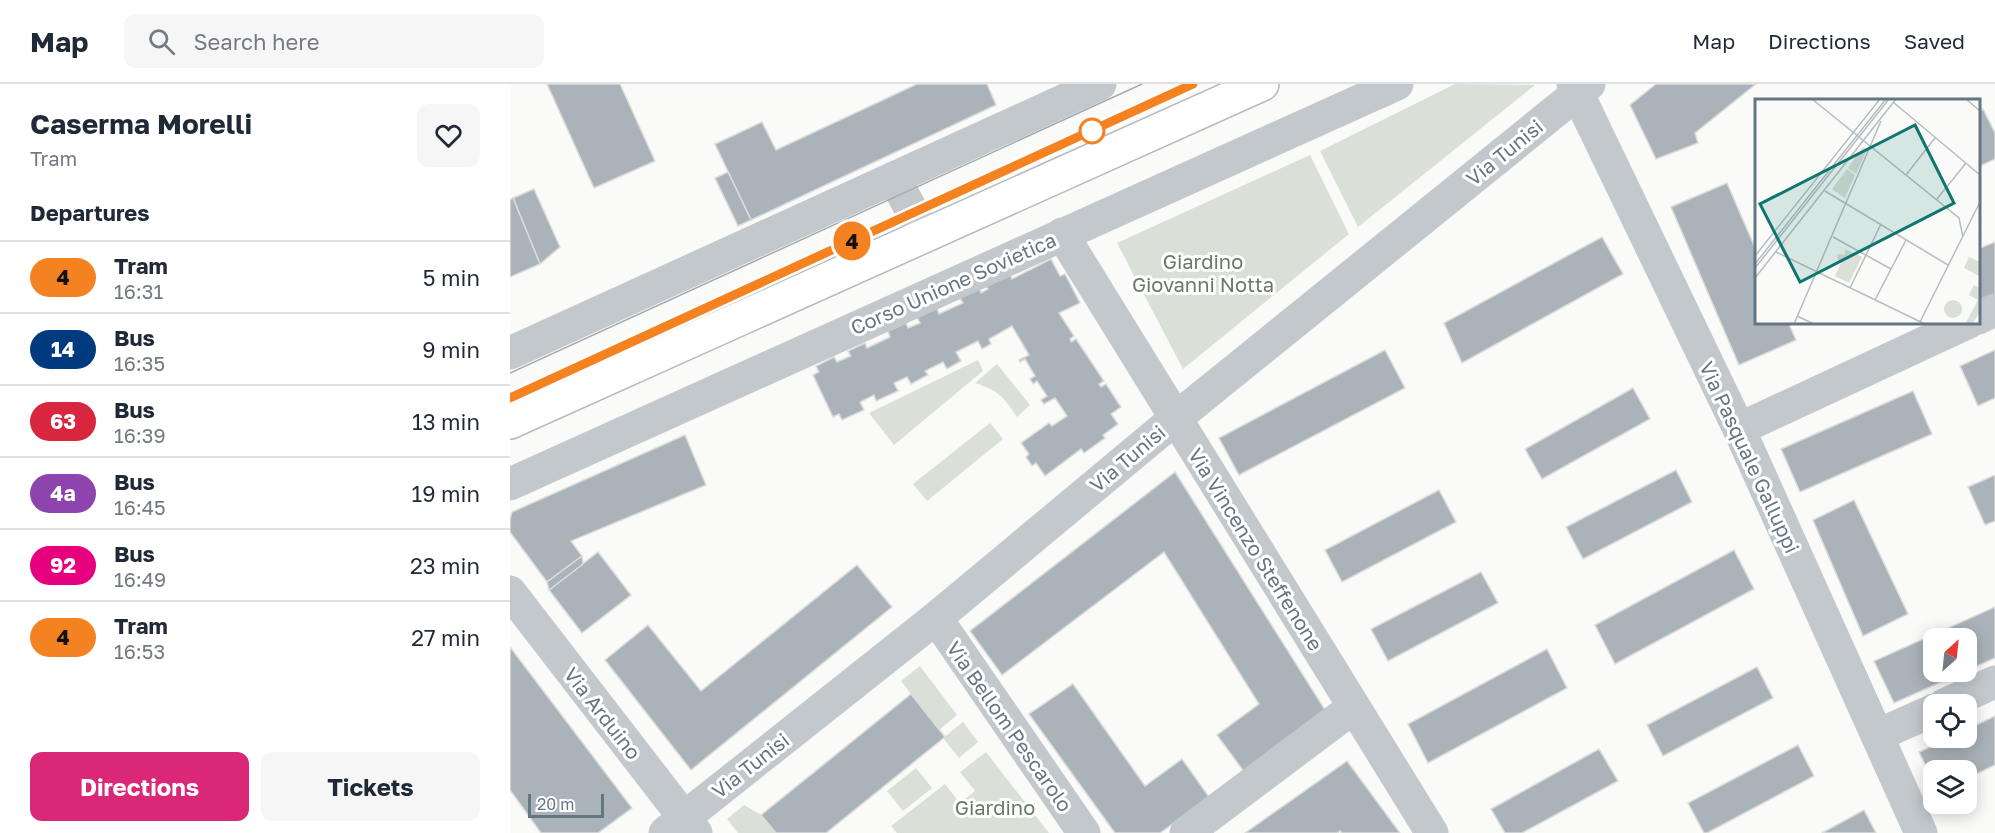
<!DOCTYPE html>
<html lang="en">
<head>
<meta charset="utf-8">
<style>
	:root { --surface:#fff; --page:#f6f6f7; --text:#1f2937; --muted:#747a83; --line:#e0e1e3; --accent:#db2777 }
	body { margin:0; font-family:"Golos Text",sans-serif; background:var(--page); color:var(--text); height:100vh; display:flex; flex-direction:column; font-size:22px; white-space:nowrap }
	* { box-sizing:border-box; margin:0 }
	p { font-size:20px; color:var(--muted) }
	.icon { flex:none; width:33px; height:33px; fill:none; stroke:currentColor; stroke-width:2; stroke-linecap:round; stroke-linejoin:round }
	.map { position:relative; flex:1; overflow:hidden }
	.side { display:flex; flex-direction:column; background:var(--surface); width:510px }
	.side>* { flex:none }
	.badge { padding:0 12px; border-radius:20px; font-size:21px; line-height:39px }
	.needle { width:39px; rotate:27deg }
	.buttons { position:absolute; left:1413px; top:544px; display:grid; gap:12px }
	.buttons a { display:grid; place-items:center; width:54px; height:54px; border-radius:12px; background:var(--surface); box-shadow:0 3px 15px #0003; font-size:30px }
	.scale { position:absolute; left:18px; bottom:15px; width:76px; box-sizing:border-box; padding-left:6px; border:3px solid #657683; border-top:0; font-size:16px; line-height:21px; white-space:nowrap; color:#657683; -webkit-text-stroke:4px #fff; paint-order:stroke }
	.map>.badge { position:absolute; translate:-50% -50%; box-shadow:0 0 0 3px #fff }
	h2 { padding:0 30px; font-size:22px; line-height:54px }
	.round { display:grid; place-items:center; flex:none; width:63px; height:63px; border-radius:12px; background:var(--page) }
	.head { display:flex; align-items:center; justify-content:space-between; height:102px; padding:0 30px }
	h1 { font-size:28px; font-weight:700; line-height:45px }
	.primary-button { display:flex; gap:12px; margin-top:auto; padding:12px 30px }
	.primary-button a { flex:1; height:69px; border-radius:12px; background:var(--accent); color:#fff; font-size:24px; font-weight:700; line-height:69px; text-align:center }
	.primary-button a+a { background:var(--page); color:var(--text) }
	ul { padding:0; list-style:none }
	li { display:flex; align-items:center; gap:18px; height:72px; padding:0 30px; border-top:2px solid var(--line) }
	li div { flex:1 }
	li b { display:block; font-size:22px }
	li em { font-style:normal }
	li .badge { min-width:66px; font-weight:700; text-align:center }
	header { display:flex; align-items:center; gap:36px; box-sizing:border-box; height:84px; padding:0 30px; background:var(--surface); border-bottom:2px solid var(--line) }
	header strong { font-size:28px }
	nav { display:flex; gap:33px; margin-inline-start:auto; font-size:21px }
	.search { width:420px; height:54px; background:var(--page); display:flex; align-items:center; gap:15px; box-sizing:border-box; padding:0 21px; border-radius:12px; color:var(--muted); font-size:22px }
	main { display:flex; flex:1; min-height:0 }
	.map>svg:first-child { display:block }
	.green { fill:#dadfd7 }
	.building { fill:#aab3b9; stroke:#dcdcda; stroke-width:1.5 }
	.lines { fill:none; stroke-linecap:round; stroke-linejoin:round }
	.major-casing { stroke:#b5babe; stroke-width:36 }
	.minor { stroke:#c3c8cc; stroke-width:33 }
	.major { stroke:#fff; stroke-width:33 }
	.tram { stroke:#a2aab0; stroke-width:1.5 }
	.line-casing { stroke:#fff; stroke-width:14 }
	.line { stroke:#f58220; stroke-width:9 }
	.stop-dot { fill:#fff; stroke:#f58220; stroke-width:3 }
	.labels { text-anchor:middle; dominant-baseline:central; stroke-width:6; stroke-linejoin:round; paint-order:stroke }
	.street-label { font-size:20px; fill:#657683; stroke:#fff }
	.park-label { font-size:20px; fill:#687a64; stroke:#fff }
	.inset-road { fill:none; stroke:#b5bdc2; stroke-width:1.5 }
	.view { fill:#0f766e; fill-opacity:0.15; stroke:#0f766e; stroke-width:3 }
	.inset-edge { fill:none; stroke:#657683; stroke-width:3 }
</style>
</head>
<body>
<header>
<strong>Map</strong>
<div class="search"><svg class="icon" aria-label="search" viewBox="0 0 24 24"><circle cx="10" cy="10" r="6"/><path d="M15 15l6 6"/></svg>Search here</div>
<nav><a>Map</a><a>Directions</a><a>Saved</a></nav>
</header>
<main>
<section class="side">
<div class="head"><div><h1>Caserma Morelli</h1><p>Tram</p></div><a class="round"><svg class="icon" aria-label="heart" viewBox="0 0 24 24"><path d="M12 20l-8-8c-3-5 5-10 8-4 3-6 11-1 8 4z"/></svg></a></div>
<h2>Departures</h2>
<ul>
<li><span class="badge" style="background:#f58220;color:#111">4</span><div><b>Tram</b><p>16:31</p></div><em>5 min</em></li>
<li><span class="badge" style="background:#003b80;color:#fff">14</span><div><b>Bus</b><p>16:35</p></div><em>9 min</em></li>
<li><span class="badge" style="background:#d7263d;color:#fff">63</span><div><b>Bus</b><p>16:39</p></div><em>13 min</em></li>
<li><span class="badge" style="background:#8e44ad;color:#fff">4a</span><div><b>Bus</b><p>16:45</p></div><em>19 min</em></li>
<li><span class="badge" style="background:#e6007e;color:#fff">92</span><div><b>Bus</b><p>16:49</p></div><em>23 min</em></li>
<li><span class="badge" style="background:#f58220;color:#111">4</span><div><b>Tram</b><p>16:53</p></div><em>27 min</em></li>
</ul>
<div class="primary-button"><a>Directions</a><a>Tickets</a></div>
</section>
<div class="map">
<svg width="1485" height="749" viewBox="0 0 1485 749">
	<rect width="100%" height="100%" fill="#fafaf8"/>
	<g class="green">
		<path d="M945,0L1025,1L848,143L810,67Z"/>
		<path d="M800,71L839,150L673,285L607,159Z"/>
		<path d="M468,276L473,287L384,361L359,329Z"/>
		<path d="M487,280L520,321L507,333C494,313 488,306 465,299Z"/>
		<path d="M480,339L493,355L417,417L403,400Z"/>
		<path d="M410,582L447,631L429,646L391,597Z"/>
		<path d="M453,638L468,658L449,674L433,654Z"/>
		<path d="M476,668L539,749H387L381,742L435,700L450,719L465,707L450,688Z"/>
		<path d="M406,684L422,704L393,727L377,707Z"/>
		<path d="M234,721L251,731L266,749H228L217,735Z"/>
	</g>
	<g class="building">
		<path d="M37,0H110L145,77L84,104Z"/>
		<path d="M407,0H477L486,21L241,136L205,60L252,38L266,66Z"/>
		<path d="M1146,0H1246L1185,49L1188,59L1146,75L1120,21Z"/>
		<path d="M1473,25L1485,49V75L1468,83V27Z"/>
		<path d="M218,88L241,136L228,142L205,94Z"/>
		<path d="M1217,99L1246,166V238H1278L1286,256L1229,281L1161,123Z"/>
		<path d="M24,105L50,163L30,180L3,114Z"/>
		<path d="M3,114L30,180L0,193V116Z"/>
		<path d="M1092,153L1113,190L952,279L934,239Z"/>
		<path d="M1485,158V211L1468,219V165Z"/>
		<path d="M541,175L550,192L555,190L570,219L549,229L564,252L560,255L561,258L566,255L594,297L589,300L591,303L596,300L611,323L601,330L608,340L593,351L595,354L574,369L571,365L535,392L526,379L522,382L516,373L519,370L511,359L539,339L542,342L557,332L545,314L534,320L531,316L537,312L527,297L523,300L520,295L525,292L515,275L510,278L509,276L519,271L502,242L479,255L481,260L472,265L468,257L446,268L451,277L437,285L433,278L415,287L418,291L401,300L397,293L384,299L388,307L366,317L364,311L350,318L354,326L332,336L329,330L323,333L303,291L309,288L306,282L324,273L327,278L341,272L338,267L355,259L357,264L380,253L378,247L396,239L398,244L410,239L407,233L427,224L429,230L453,219L450,214L469,204L471,209L478,205L475,201L499,189L502,195Z"/>
		<path d="M875,266L895,304L729,391L709,354Z"/>
		<path d="M1485,266V314L1468,322L1450,282Z"/>
		<path d="M1123,304L1140,335L1032,395L1015,365Z"/>
		<path d="M1403,307L1422,350L1290,408L1271,365Z"/>
		<path d="M175,351L196,401L61,457L72,472L37,498L0,448V435L2,428Z"/>
		<path d="M1166,386L1182,418L1073,475L1056,443Z"/>
		<path d="M665,388L817,629L735,689L707,651L749,620L654,468L492,591L460,547Z"/>
		<path d="M1485,391V437L1475,441L1458,403Z"/>
		<path d="M929,406L946,438L832,498L815,466Z"/>
		<path d="M1344,416L1398,530L1353,552L1303,436Z"/>
		<path d="M1224,466L1244,505L1105,580L1085,541Z"/>
		<path d="M88,468L121,511L72,549L39,506Z"/>
		<path d="M72,472L73,480L39,506L37,498Z"/>
		<path d="M347,481L382,523L181,686L95,576L138,541L191,607Z"/>
		<path d="M971,488L988,519L878,577L861,545Z"/>
		<path d="M1485,523V574L1456,587V555H1424V588H1454L1384,619L1364,577Z"/>
		<path d="M0,563L122,724L88,749H31L0,706Z"/>
		<path d="M1037,565L1057,604L918,679L898,640Z"/>
		<path d="M1247,583L1263,614L1153,672L1137,641Z"/>
		<path d="M563,600L635,702L672,675L699,713L650,749H605L519,630Z"/>
		<path d="M401,610L435,653L316,749H266L251,731Z"/>
		<path d="M1485,632V681L1456,695V687H1424V699L1409,668L1439,654H1456V646Z"/>
		<path d="M1288,661L1304,692L1197,749H1194L1178,719Z"/>
		<path d="M1089,665L1108,697L1012,749H995L981,725Z"/>
		<path d="M837,677L890,749H832L830,747L827,749H735Z"/>
		<path d="M1354,726L1366,749H1312Z"/>
	</g>
	<g class="lines">
		<g class="major-casing">
			<path id="major" d="M0,338L752,0"/>
		</g>
		<g class="minor">
			<path d="M1063,0L1229,345L1411,749"/>
			<path d="M384,94L415,151"/>
			<path d="M552,150L922,749"/>
			<path d="M1468,234L1485,226"/>
			<path d="M0,269L590,0"/>
			<path d="M1229,345L1459,238"/>
			<path d="M0,400L887,0"/>
			<path d="M0,508L186,749"/>
			<path d="M426,534L574,749"/>
			<path d="M1434,621L1485,598"/>
			<path d="M1368,651L1424,626"/>
			<path d="M155,749L426,534L666,334L1079,0"/>
			<path d="M676,749L844,623"/>
		</g>
		<use href="#major" class="major"/>
		<g class="tram">
			<path d="M0,289L632,0"/>
			<path d="M0,314L683,0"/>
		</g>
	</g>
	<g class="lines">
		<g class="line-casing">
			<path id="line" d="M0,314L683,0"/>
		</g>
		<use href="#line" class="line"/>
	</g>
	<circle class="stop-dot" cx="582" cy="47" r="12"/>
	<g class="labels">
		<g class="street-label">
			<text transform="translate(994 68) rotate(-39)">Via Tunisi</text>
			<text transform="translate(443 199) rotate(-24)">Corso Unione Sovietica</text>
			<text transform="translate(1240 373) rotate(65)">Via Pasquale Galluppi</text>
			<text transform="translate(617 374) rotate(-40)">Via Tunisi</text>
			<text transform="translate(746 465) rotate(58)">Via Vincenzo Steffenone</text>
			<text transform="translate(93 629) rotate(52)">Via Arduino</text>
			<text transform="translate(500 642) rotate(55)">Via Bellom Pescarolo</text>
			<text transform="translate(240 681) rotate(-38)">Via Tunisi</text>
		</g>
		<g class="park-label">
			<text x="693" y="177">Giardino<tspan x="693" dy="23">Giovanni Notta</tspan></text>
			<text x="485" y="723">Giardino</text>
		</g>
	</g>
	<g transform="translate(1245 15)">
		<rect width="225" height="225" fill="#fafaf8"/>
		<path d="M108,48L112,51L101,75L93,69ZM92,70L100,76L90,99L77,90ZM90,150L107,158L94,184L80,177L86,164L82,159L83,155L90,156ZM214,158L225,163L224,177L209,169ZM219,186L225,189V213L217,225H210L223,201L214,196ZM189 210a9 9 0 1 1 18 0a9 9 0 1 1-18 0Z" fill="#dadfd7"/>
		<path class="inset-road" d="M57,0L204,119L208,138M211,0L225,12M138,3L225,76M151,76L180,39M70,92L193,166M182,100L211,64M78,138L136,170M21,153L170,225M0,157L125,0M0,165L131,0M0,169L134,0M0,179L141,0M95,189L126,125M120,201L151,141M42,217L59,225M165,223L225,103M39,225L126,22"/>
		<path class="view" d="M160,26L199,104L45,183L5,105Z"/>
		<rect width="225" height="225" class="inset-edge"/>
	</g>
</svg>
<div class="buttons">
<a><svg class="needle" viewBox="-14 -14 28 28"><path d="M0-13l5 13h-10z" fill="#e53935"/><path d="M0 13l5-13h-10z" fill="#747a83"/></svg></a>
<a><svg class="icon" aria-label="locate" viewBox="0 0 24 24"><circle cx="12" cy="12" r="6"/><path d="M12 2v4M12 18v4M2 12h4M18 12h4"/></svg></a>
<a><svg class="icon" aria-label="layers" viewBox="0 0 24 24"><path d="M12 4l9 5-9 5-9-5zM3 14l9 5 9-5"/></svg></a>
</div>
<div class="scale">20 m</div>
<b class="badge" style="left:342px;top:157px;background:#f58220;color:#111">4</b>
</div>
</main>
</body>
</html>
